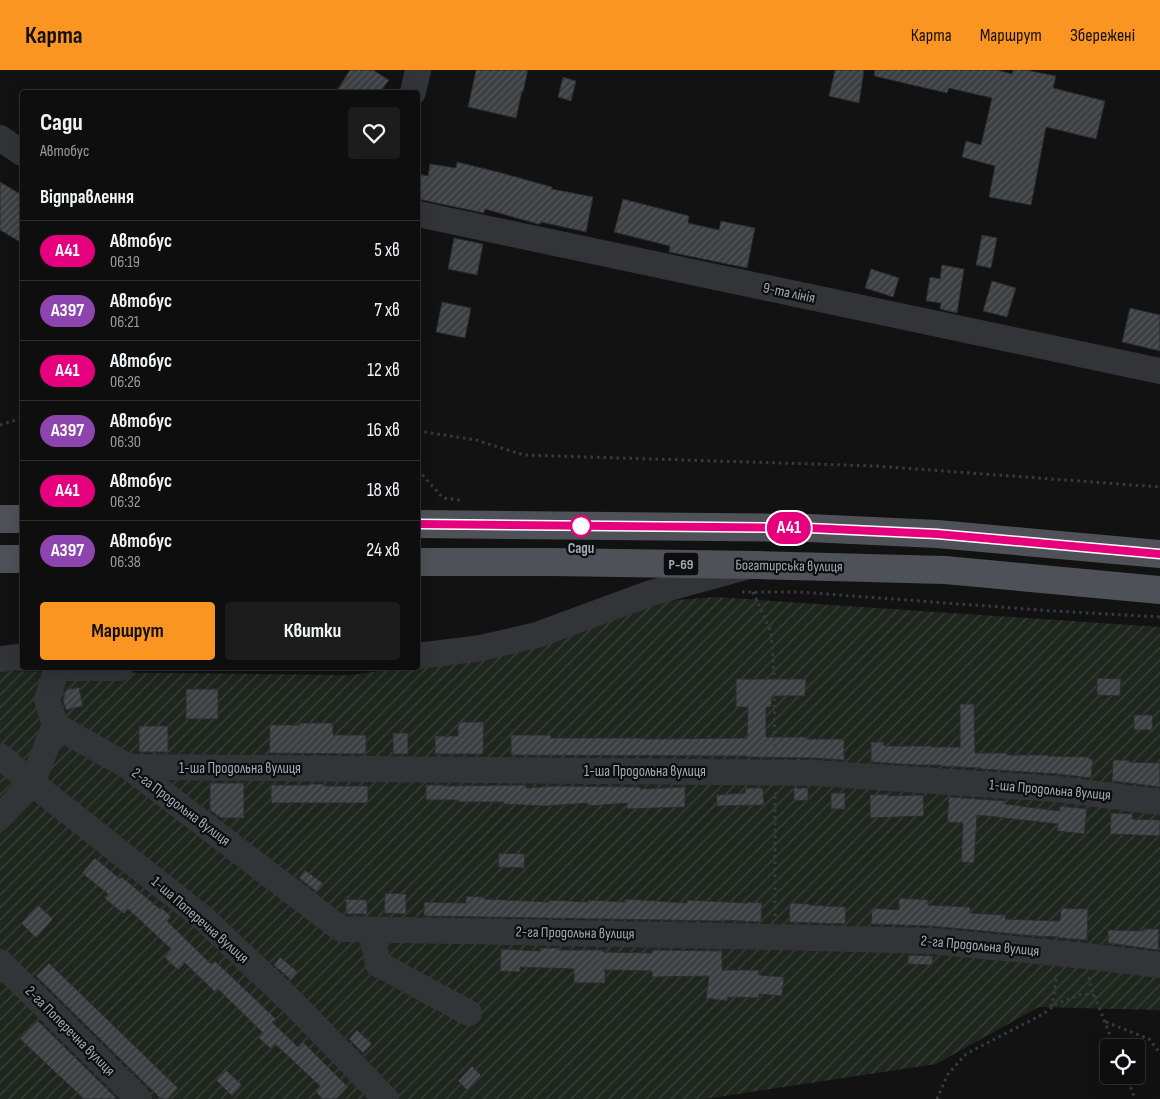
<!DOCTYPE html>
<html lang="uk">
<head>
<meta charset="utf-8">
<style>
	:root { --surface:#0e0e0e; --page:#1c1c1c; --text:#f1f3f6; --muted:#9b9c9e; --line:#2e2e2e; --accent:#fb9522 }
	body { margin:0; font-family:"Sofia Sans Condensed",sans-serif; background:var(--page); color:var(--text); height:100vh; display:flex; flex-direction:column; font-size:19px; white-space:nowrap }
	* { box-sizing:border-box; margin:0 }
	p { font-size:16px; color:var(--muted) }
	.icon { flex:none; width:28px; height:28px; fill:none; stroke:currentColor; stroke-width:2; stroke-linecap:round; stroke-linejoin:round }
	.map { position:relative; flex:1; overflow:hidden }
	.sheet { position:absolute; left:20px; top:20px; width:400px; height:580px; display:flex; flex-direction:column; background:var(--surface); border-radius:5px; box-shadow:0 5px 20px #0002,0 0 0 1px var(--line) }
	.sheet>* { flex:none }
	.badge { padding:0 10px; border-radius:16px; font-size:18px; line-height:32px }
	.fabs { position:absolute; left:1100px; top:969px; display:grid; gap:10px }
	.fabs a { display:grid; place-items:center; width:45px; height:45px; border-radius:5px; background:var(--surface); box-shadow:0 5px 20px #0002,0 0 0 1px var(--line); font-size:25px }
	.map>.badge { position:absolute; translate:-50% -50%; box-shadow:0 0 0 2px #fff }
	h2 { padding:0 20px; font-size:19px; line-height:45px }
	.round { display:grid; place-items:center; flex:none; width:52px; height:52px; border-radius:5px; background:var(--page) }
	.summary { display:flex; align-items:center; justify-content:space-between; height:85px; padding:0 20px }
	h1 { font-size:24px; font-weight:700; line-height:38px }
	.primary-button { display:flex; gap:10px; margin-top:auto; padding:10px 20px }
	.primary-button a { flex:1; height:58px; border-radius:5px; background:var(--accent); color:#111; font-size:20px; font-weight:700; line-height:58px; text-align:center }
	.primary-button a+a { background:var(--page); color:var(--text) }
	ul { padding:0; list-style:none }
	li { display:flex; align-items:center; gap:15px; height:60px; padding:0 20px; border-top:1px solid var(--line) }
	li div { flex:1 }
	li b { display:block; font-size:19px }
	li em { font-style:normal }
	li .badge { min-width:55px; font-weight:700; text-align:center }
	header { display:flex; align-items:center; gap:30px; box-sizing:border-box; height:70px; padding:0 25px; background:var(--accent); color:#111 }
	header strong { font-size:24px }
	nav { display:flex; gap:28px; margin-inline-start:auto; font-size:18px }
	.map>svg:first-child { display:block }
	.garden { fill:url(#garden-furrows) }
	.building { fill:url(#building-hatch); stroke:#2b2c2f }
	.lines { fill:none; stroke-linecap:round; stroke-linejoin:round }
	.path { stroke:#383b3f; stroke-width:3; stroke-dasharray:2.5 4; stroke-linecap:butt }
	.minor { stroke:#323438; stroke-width:26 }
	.major { stroke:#4e5158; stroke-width:28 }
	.line-casing { stroke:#fff; stroke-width:11 }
	.line { stroke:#e6007e; stroke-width:8 }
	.stop-dot { fill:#fff; stroke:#e6007e; stroke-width:2.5 }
	.labels { text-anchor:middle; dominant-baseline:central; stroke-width:4.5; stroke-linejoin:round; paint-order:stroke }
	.shield { fill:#0d0d0e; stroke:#757b83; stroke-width:1 }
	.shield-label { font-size:14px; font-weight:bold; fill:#a2aab5 }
	.street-label { font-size:15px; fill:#a2aab5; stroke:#0d0d0e }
	.stop-label { font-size:15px; font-weight:bold; fill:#a2aab5; stroke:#0d0d0e }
</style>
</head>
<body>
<header>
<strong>Карта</strong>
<nav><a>Карта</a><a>Маршрут</a><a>Збережені</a></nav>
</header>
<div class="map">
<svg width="1160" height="1029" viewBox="0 0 1160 1029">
	<defs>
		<pattern id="garden-furrows" width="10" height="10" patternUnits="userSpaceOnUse" patternTransform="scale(1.25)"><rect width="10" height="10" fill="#1e261e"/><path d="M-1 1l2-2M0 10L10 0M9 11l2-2" fill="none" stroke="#3c433c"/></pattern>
		<pattern id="building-hatch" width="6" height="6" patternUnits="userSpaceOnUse" patternTransform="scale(1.25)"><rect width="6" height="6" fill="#3d4043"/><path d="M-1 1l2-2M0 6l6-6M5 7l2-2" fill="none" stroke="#56595c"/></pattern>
	</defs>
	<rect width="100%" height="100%" fill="#121213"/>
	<path class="garden" d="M715,527L1160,557V940L1039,937L936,994L705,1029H0V601L352,605L400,598H418L653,532Z"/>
	<g class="building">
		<path d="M350,0H373L389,10L380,22H336Z"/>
		<path d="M476,0H528L523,22L522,21L516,48L468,37Z"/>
		<path d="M835,0H864L859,33L829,26Z"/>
		<path d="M875,0H997L1012,4L1013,0H1026L1056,6L1053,18L1105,31L1096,69L1046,57L1031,135L989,127L995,96L962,87L966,71L981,75L992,28L949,18L947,23L874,6Z"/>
		<path d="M563,7L576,11L571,31L558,27Z"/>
		<path d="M457,92L498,102L552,117V119L593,127L586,162L541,152L540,154H538L485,139L484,143L418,129V104L428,106L430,94L456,98Z"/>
		<path d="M0,112L22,125V173L0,160Z"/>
		<path d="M623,129L689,146L688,153L719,160L721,151L755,158L747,198L669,182L670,176L614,162Z"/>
		<path d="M982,165L997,168L991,198L976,195Z"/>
		<path d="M454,168L483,174L477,205L448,199Z"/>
		<path d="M942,195L964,199L957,243L940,239L941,233L926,231L930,207L940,209Z"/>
		<path d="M871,199L899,208L893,227L865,218Z"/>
		<path d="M992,211L1016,218L1007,247L983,241Z"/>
		<path d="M442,232L471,238L465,268L436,262Z"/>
		<path d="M1130,238L1160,245V281L1122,272Z"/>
		<path d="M1097,608L1121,609L1120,626L1097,625Z"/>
		<path d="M736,609H806L805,626H772L771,637H766V667H807V669H844V690L814,688L747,687V686L511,685V665H551V668H644V669L747,668L748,637H736Z"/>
		<path d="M79,617L83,636L66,640L63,630L66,620Z"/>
		<rect x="186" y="619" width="32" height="30"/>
		<path d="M960,634H974L975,683H1007V685H1048V686L1089,687V689H1093L1091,708L1058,704L981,699V698L941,696V695H917L871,692V672H884V676H932V677H960Z"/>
		<path d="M1134,645H1153L1152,660H1134Z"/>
		<path d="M458,652H484L483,684H435V666H458Z"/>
		<path d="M299,653H333V665H366V684L269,683L270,655H299Z"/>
		<rect x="139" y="656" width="29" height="26"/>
		<rect x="393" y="663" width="15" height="21"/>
		<path d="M1113,690H1129V692L1160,693V717L1112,711Z"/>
		<path d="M210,713H244V748H221L210,740Z"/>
		<path d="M309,714H324V716H368V733H271V715H309Z"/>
		<path d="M426,715H444V716L526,715V718L556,716L640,717V719L685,717V737L627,739V733L588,736V733L545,736L503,734L504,732H458V730H426Z"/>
		<path d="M745,718H763L764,735L717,736L716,725L745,723Z"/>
		<path d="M794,718H808V730L794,731Z"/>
		<rect x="831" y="723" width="14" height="16"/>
		<path d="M888,724V726L923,725L924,746L870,748V725Z"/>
		<path d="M949,727L1005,731V734L1060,741V736L1087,739L1084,764L1057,761L1058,754L977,745L974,793L961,792L963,753L947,752Z"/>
		<path d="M1111,743L1133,744L1132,749L1160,750V766L1110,764Z"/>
		<path d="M499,783L525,784L524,798L498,797Z"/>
		<path d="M95,788L120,809L122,807L160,839L161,837L171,847L167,851L211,894L215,891L276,949L272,952L298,977L303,972L348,1017L336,1029H323L315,1021L320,1016L275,974L271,979L258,967L263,963L218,919L215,922L185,893L178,900L164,887L171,879L128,839L124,844L104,828L108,824L82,803Z"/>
		<path d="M305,800L324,814L317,822L299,808Z"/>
		<path d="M385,823L406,824V844L384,843Z"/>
		<path d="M466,826L484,827V829L549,832V830L588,832V830L625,832V829L687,833V830L748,833V832L762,833L761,852L722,850V851L424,846V832L466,833Z"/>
		<path d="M899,828L928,830V835L970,837V843L1006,845L1005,849L1060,851L1061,838L1088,839L1087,870L1059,868V867L1035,866L931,856L871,854L872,838L899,840Z"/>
		<path d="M346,829L367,830V844H346Z"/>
		<path d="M790,833L809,834V835L846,837L845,854L789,852Z"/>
		<path d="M38,835L53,849L36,868L21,853Z"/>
		<path d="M1143,859H1159L1158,880L1108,873V860L1143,861Z"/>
		<path d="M540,878H559V880H603V882L652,883V880L722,881V900H759V905L784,907L782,926L759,924V928L728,927L727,931L706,928L709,906L652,907V901L605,900V913H574V899L520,897V902L500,901L501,879L540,881Z"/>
		<path d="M908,885L933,886L932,895L908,894Z"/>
		<path d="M280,887L298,902L291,910L274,895Z"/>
		<path d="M49,893L178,1018L168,1029H161L36,906Z"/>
		<path d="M38,951L116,1028L115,1029H84L20,969Z"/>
		<path d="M357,960L372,974L363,983L349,969Z"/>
		<path d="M472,996L481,1005L467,1020L458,1011Z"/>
		<path d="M226,1000L242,1015L232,1026L216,1010Z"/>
	</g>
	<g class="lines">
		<g class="path">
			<path d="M0,355L22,348"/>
			<path d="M418,361L476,370L524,385L876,396L1160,417"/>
			<path d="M418,400L443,428L460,430"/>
			<path d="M742,522H799L1054,541L1160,547"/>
			<path d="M753,522L771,562L774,604L775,681"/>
			<path d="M775,846V722"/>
			<path d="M1089,907L1090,914L1115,978"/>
			<path d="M1051,937L1053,930L1057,904"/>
			<path d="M1106,952L1149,969L1160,983"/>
			<path d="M1126,1005L1135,1029"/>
			<path d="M937,1029L948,1004L966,984L1043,944L1056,934L1082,924L1095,925"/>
		</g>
		<g class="minor">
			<path d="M413,22L418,0"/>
			<path d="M0,68L22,83"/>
			<path d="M418,144L1160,301"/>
			<path d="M418,586L481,578L537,565L651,523L742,498"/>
			<path d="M0,589L19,587L22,588"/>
			<path d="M57,598H120"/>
			<path d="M55,655L129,697L341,859L775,867L930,871L1087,886L1160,895"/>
			<path d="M0,686L32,713L204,849L294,934L386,1029"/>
			<path d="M129,697L814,703L1057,719L1160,732"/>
			<path d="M0,747L32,713L55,655L47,630L54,607L59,598"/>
			<path d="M371,860L378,894L469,943"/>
			<path d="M0,892L139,1029"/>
		</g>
		<g class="major">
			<path d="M0,449H22"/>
			<path d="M418,454L809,458L937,464L1160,484"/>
			<path d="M0,489H22"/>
			<path d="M418,492H551L756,495L945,500L1160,520"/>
		</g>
	</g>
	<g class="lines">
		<g class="line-casing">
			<path id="line" d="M418,454L809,458L937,464L1160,484"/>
		</g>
		<use href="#line" class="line"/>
	</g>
	<circle class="stop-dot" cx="581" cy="456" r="10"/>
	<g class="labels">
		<rect class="shield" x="663.5" y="482.5" width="35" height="23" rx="4"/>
		<g class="shield-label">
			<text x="681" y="494">Р-69</text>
		</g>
		<g class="street-label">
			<text transform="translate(789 223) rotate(12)">9-та лінія</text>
			<text transform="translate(789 496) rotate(1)">Богатирська вулиця</text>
			<text x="240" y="698">1-ша Продольна вулиця</text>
			<text x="645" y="701">1-ша Продольна вулиця</text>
			<text transform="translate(1050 720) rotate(5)">1-ша Продольна вулиця</text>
			<text transform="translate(181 737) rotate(37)">2-га Продольна вулиця</text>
			<text transform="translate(200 850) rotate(41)">1-ша Поперечна вулиця</text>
			<text transform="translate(575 863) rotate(1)">2-га Продольна вулиця</text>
			<text transform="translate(980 876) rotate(5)">2-га Продольна вулиця</text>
			<text transform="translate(70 961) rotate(45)">2-га Поперечна вулиця</text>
		</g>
		<g class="stop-label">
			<text x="581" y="478">Сади</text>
		</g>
	</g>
</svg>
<div class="fabs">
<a><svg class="icon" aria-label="locate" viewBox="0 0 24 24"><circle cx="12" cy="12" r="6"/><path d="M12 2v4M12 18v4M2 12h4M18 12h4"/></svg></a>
</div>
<b class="badge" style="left:789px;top:458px;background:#e6007e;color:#fff">A41</b>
<section class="sheet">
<div class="summary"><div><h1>Сади</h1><p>Автобус</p></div><a class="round"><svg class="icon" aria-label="heart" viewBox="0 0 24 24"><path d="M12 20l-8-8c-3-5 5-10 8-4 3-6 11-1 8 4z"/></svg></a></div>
<h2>Відправлення</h2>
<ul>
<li><span class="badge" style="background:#e6007e;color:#fff">A41</span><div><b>Автобус</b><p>06:19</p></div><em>5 хв</em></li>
<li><span class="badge" style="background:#8e44ad;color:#fff">А397</span><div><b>Автобус</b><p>06:21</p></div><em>7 хв</em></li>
<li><span class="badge" style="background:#e6007e;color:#fff">A41</span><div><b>Автобус</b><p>06:26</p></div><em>12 хв</em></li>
<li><span class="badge" style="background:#8e44ad;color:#fff">А397</span><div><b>Автобус</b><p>06:30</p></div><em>16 хв</em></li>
<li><span class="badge" style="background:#e6007e;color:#fff">A41</span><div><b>Автобус</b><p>06:32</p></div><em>18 хв</em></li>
<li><span class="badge" style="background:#8e44ad;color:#fff">А397</span><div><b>Автобус</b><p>06:38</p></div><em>24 хв</em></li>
</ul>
<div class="primary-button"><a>Маршрут</a><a>Квитки</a></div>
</section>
</div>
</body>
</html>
